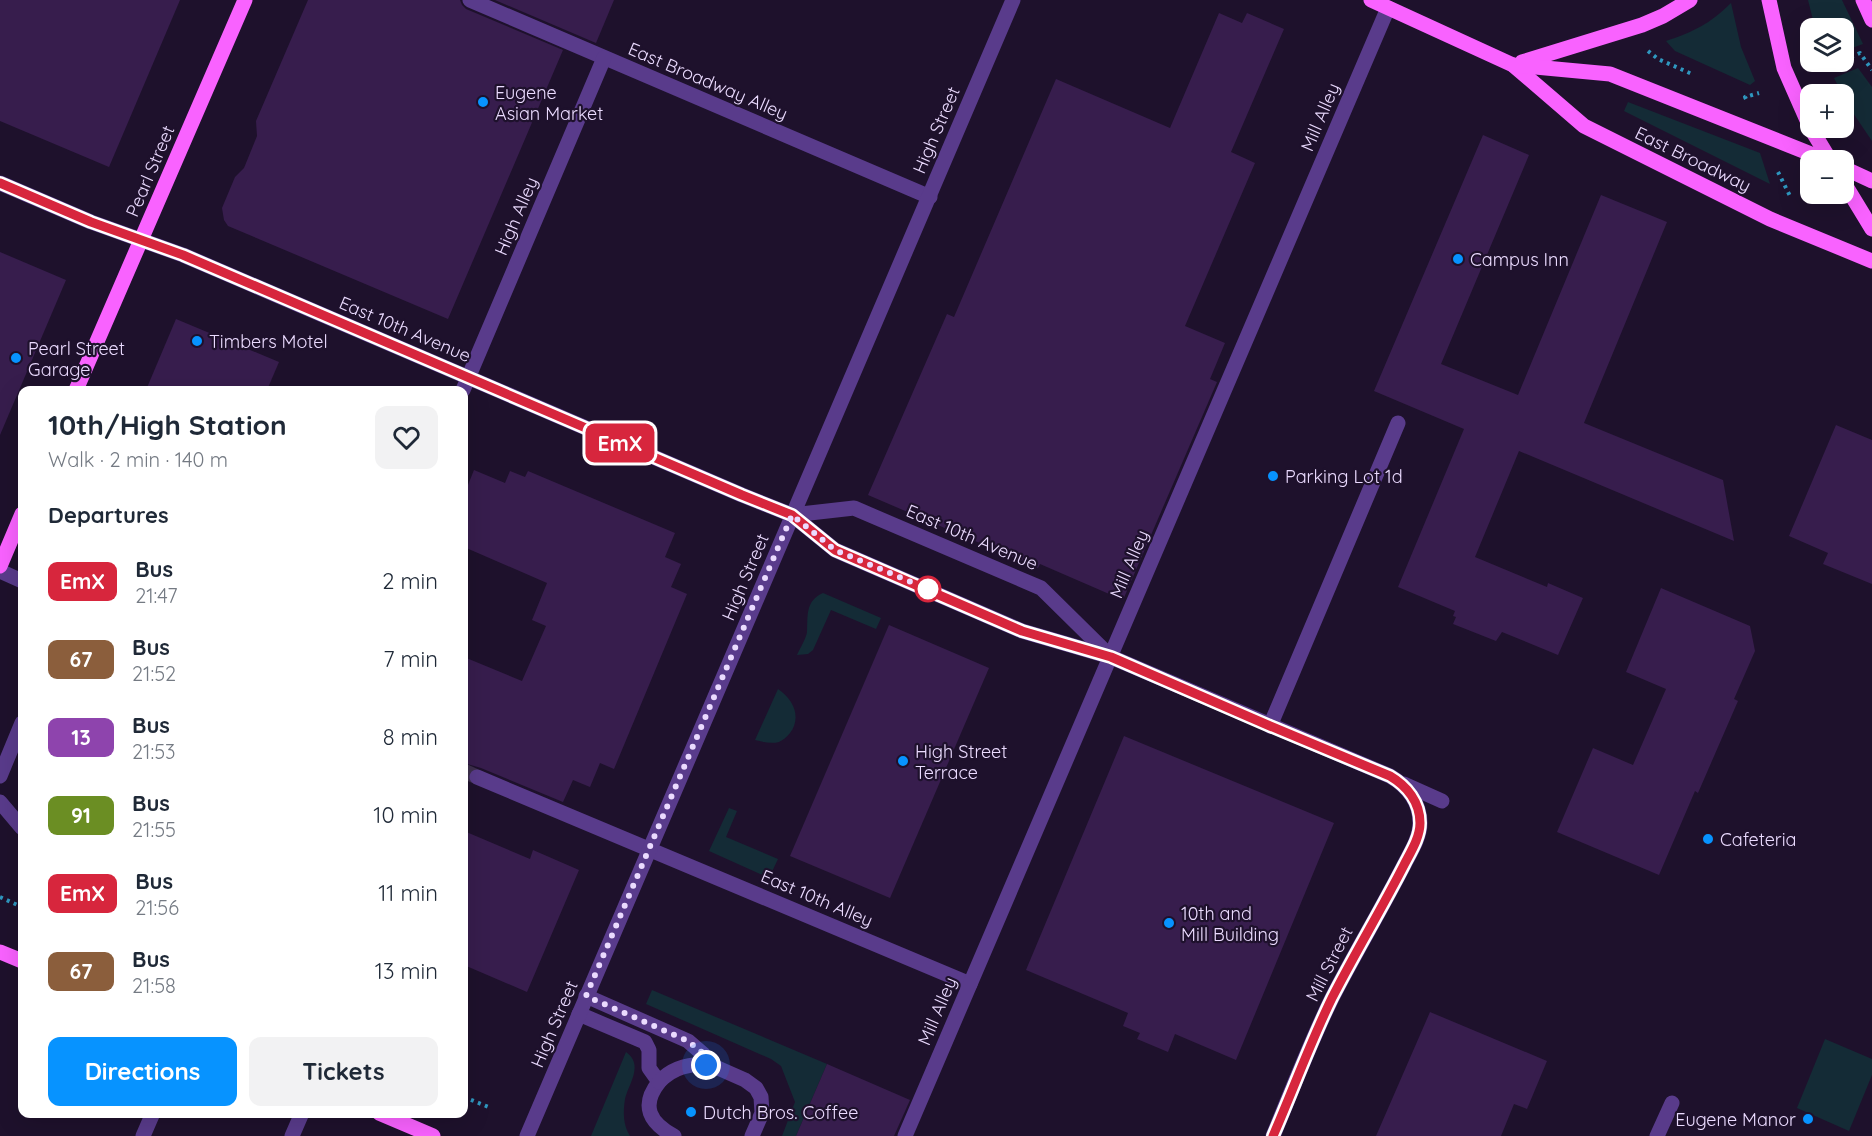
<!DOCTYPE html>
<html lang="en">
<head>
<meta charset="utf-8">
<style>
	:root { --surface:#fff; --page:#f2f2f3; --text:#1f2937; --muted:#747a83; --accent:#0793ff }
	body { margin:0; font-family:Quicksand,sans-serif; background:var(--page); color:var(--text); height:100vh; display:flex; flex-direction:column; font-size:22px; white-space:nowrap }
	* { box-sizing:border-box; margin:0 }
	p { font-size:20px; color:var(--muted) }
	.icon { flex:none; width:33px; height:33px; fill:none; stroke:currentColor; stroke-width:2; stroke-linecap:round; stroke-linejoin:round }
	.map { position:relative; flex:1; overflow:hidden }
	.sheet { position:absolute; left:18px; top:386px; width:450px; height:732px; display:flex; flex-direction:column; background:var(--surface); border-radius:12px; box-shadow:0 6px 24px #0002 }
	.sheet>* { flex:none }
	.badge { padding:0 12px; border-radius:9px; font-size:21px; line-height:39px }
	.buttons { position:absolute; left:1800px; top:18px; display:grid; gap:12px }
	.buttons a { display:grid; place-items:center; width:54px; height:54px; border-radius:12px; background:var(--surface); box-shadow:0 6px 24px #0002; font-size:30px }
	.you { position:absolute; width:30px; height:30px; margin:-15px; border:4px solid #fff; border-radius:50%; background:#1a73e8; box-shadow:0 0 0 9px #1a73e833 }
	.map>.badge { position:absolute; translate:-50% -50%; box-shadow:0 0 0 3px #fff }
	h2 { padding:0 30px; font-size:22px; line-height:54px }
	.round { display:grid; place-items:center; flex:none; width:63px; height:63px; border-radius:12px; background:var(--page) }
	.overview { display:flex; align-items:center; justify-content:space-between; height:102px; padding:0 30px }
	h1 { font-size:28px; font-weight:700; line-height:45px }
	.button { display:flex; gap:12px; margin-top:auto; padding:12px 30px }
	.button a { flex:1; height:69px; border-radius:12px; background:var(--accent); color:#fff; font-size:24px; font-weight:700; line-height:69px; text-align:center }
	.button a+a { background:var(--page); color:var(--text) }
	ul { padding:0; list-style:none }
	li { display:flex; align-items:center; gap:18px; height:78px; padding:0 30px }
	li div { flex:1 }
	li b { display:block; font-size:22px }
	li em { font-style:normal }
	li .badge { min-width:66px; font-weight:700; text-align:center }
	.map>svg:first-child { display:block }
	.green { fill:#142b36 }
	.building { fill:#371d4d }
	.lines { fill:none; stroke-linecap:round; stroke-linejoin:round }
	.minor-tunnel { stroke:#3d2f4c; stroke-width:15; stroke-dasharray:15 8; stroke-linecap:butt }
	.path { stroke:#2f97bf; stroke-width:4; stroke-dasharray:3 4.5; stroke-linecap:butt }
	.minor { stroke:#593b8b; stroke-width:15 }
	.major { stroke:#f962ff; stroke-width:15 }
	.line-casing { stroke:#fff; stroke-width:14 }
	.line { stroke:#d7263d; stroke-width:9 }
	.walk { stroke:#ebdbff; stroke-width:6; stroke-dasharray:0 10.8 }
	.poi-dot { fill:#0793ff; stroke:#1e112c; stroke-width:2 }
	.stop-dot { fill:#fff; stroke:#d7263d; stroke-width:3 }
	.labels { text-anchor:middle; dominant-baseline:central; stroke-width:4.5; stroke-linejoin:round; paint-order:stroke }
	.street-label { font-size:18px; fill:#ebdbff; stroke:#1e112c }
	.poi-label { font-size:18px; fill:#ebdbff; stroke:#1e112c; text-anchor:start }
</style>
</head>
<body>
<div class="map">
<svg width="1872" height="1136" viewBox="0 0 1872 1136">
	<rect width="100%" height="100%" fill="#1e112c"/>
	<g class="green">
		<path d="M1808,0H1842L1863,44L1844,51V28H1815Z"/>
		<path d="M1731,3L1741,47L1755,81L1750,85L1675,51L1666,41C1693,32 1710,24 1731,3Z"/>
		<path d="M1858,68L1872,87V141L1849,107L1834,78Z"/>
		<path d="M1628,102L1760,153L1770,184L1624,111Z"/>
		<path d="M823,593L881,618L876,629L831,610L813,650L808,654L797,655C800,648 806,639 807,632C808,616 805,601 823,593Z"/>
		<path d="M778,689C793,699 802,717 790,733C787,737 783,740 779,742C771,744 763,742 755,740Z"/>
		<path d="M729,808L737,811L726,837L778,859L769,878L709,851Z"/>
		<path d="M652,990L827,1064L796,1136H782L795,1102L781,1066L771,1059L646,1004Z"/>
		<path d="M1825,1039L1872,1059V1075L1849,1131L1797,1108Z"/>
		<path d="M626,1052C644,1065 629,1083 625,1099C623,1112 623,1125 630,1136H591Z"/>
	</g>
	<g class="building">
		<path d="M0,0H180L109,167L0,121Z"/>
		<path d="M308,0H460L462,5L466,9L563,50L448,319L228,226L224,220L222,208L235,177L244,168L257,136L256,121Z"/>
		<path d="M495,0H614L596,43Z"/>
		<path d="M1219,13L1242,23L1247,13L1284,29L1231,152L1255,163L1185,326L1225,343L1210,379L1217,382L1123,600L1040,564L1038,568L868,495L947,314L954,317L1056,79L1170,128Z"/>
		<path d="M1483,135L1529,155L1441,364L1518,395L1601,195L1667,222L1584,423L1723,480L1734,541L1519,451L1475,557L1547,587L1548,583L1583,598L1558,655L1502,632L1496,641L1453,624L1456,617L1453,616L1455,611L1398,587L1464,429L1374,391Z"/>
		<path d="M0,252L66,280L0,435Z"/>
		<path d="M176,319L279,362L267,390H146Z"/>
		<path d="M1836,425L1872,440V584L1823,564L1828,553L1789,536Z"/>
		<path d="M474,470L505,483L510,471L525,477L528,471L675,533L665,557L681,564L671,587L687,594L614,769L600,763L590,787L573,780L563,802L481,768L464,763V657L522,681L546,626L532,620L547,583L464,547V495Z"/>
		<path d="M1661,588L1750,626L1755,651L1734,699L1738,701L1698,793L1695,791L1659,875L1557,832L1593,748L1633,765L1666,689L1626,672Z"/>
		<path d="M889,625L989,668L890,898L790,856Z"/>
		<path d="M1124,736L1334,823L1236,1060L1175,1034L1168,1052L1137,1039L1140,1033L1123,1026L1128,1013L1026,970Z"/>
		<path d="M464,831L530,859L533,850L579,870L527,992L464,965Z"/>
		<path d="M1430,1012L1547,1061L1527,1109L1514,1104L1501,1136H1376Z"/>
		<path d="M827,1064L910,1100L894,1136H796Z"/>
	</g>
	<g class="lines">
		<path class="minor-tunnel" d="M464,771L477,777"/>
		<g class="path">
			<path d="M1648,51L1658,59L1692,74"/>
			<path d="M1844,60L1860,53L1872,70"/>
			<path d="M1822,69L1839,62"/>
			<path d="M1746,99L1745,97L1759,93"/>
			<path d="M1778,172L1791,198"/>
			<path d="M0,897L22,907"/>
			<path d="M464,1097L491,1108"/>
		</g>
		<g class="minor">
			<path d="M470,0L930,197"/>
			<path d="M0,183L91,222L183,255L742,495L792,515L835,550L1022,631L1111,657L1390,776C1407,786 1420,802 1420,823C1420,838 1410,853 1404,865C1381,910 1355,953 1332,998C1310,1043 1292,1090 1273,1136"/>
			<path d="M463,390L604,58"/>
			<path d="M792,515L854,508L1041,588L1110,656"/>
			<path d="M0,571L22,581"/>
			<path d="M1270,726L1398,423"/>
			<path d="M0,776L22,723"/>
			<path d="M477,777L970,984"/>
			<path d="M1404,784L1442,801"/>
			<path d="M0,802L22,828"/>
			<path d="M586,996L688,1041L703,1054L711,1065L745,1080L756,1088L761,1097L762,1113L752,1136"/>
			<path d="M579,1014L645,1042L649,1050V1068L659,1082C640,1106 650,1123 674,1136"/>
			<path d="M659,1082C673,1067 690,1063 711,1065"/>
			<path d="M143,1136L153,1113"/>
			<path d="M292,1136L302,1113"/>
			<path d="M527,1136L1013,0"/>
			<path d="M905,1136L1388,8"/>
			<path d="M1657,1136L1672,1103"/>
		</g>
		<g class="major">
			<path d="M1371,0L1513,65L1584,126L1770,219L1872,261"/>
			<path d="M1769,0L1784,68L1810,127L1830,160"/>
			<path d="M1863,0L1872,20"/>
			<path d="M1522,62L1642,25L1663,16L1690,0"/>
			<path d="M1513,65L1610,74L1826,160"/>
			<path d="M1844,168L1872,181"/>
			<path d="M1844,183L1872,229"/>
			<path d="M76,390L245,0"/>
			<path d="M0,566L22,514"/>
			<path d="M0,952L22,961"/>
			<path d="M379,1113L433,1136"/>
		</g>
	</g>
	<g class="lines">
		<g class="line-casing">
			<path id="line" d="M0,183L91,222L183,255L742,495L792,515L835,550L1022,631L1111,657L1270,726L1390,776C1407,786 1420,802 1420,823C1420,838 1410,853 1404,865C1381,910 1355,953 1332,998C1310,1043 1293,1090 1273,1136"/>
		</g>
		<use href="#line" class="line"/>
		<path class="walk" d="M706,1065H711L704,1054L688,1041L586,996L792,515L835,550L928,589"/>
	</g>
	<g class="poi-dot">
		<circle cx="483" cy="102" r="6"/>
		<circle cx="1458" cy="259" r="6"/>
		<circle cx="197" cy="341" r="6"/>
		<circle cx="16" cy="358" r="6"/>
		<circle cx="1273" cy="476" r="6"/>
		<circle cx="903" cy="761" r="6"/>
		<circle cx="1708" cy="839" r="6"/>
		<circle cx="1169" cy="923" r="6"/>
		<circle cx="691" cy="1112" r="6"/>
		<circle cx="1808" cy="1119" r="6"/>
	</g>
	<circle class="stop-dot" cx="928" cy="589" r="12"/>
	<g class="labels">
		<g class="street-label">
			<text transform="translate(708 81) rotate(23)">East Broadway Alley</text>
			<text transform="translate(1320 117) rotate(-67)">Mill Alley</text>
			<text transform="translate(936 130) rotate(-67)">High Street</text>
			<text transform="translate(1693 159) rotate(26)">East Broadway</text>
			<text transform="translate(150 171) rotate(-67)">Pearl Street</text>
			<text transform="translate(516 216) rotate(-67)">High Alley</text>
			<text transform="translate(405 329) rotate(23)">East 10th Avenue</text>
			<text transform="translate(972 537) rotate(23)">East 10th Avenue</text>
			<text transform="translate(1129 564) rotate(-67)">Mill Alley</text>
			<text transform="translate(745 577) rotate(-67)">High Street</text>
			<text transform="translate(817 898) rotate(23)">East 10th Alley</text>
			<text transform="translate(1329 964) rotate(-63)">Mill Street</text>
			<text transform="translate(937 1011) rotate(-67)">Mill Alley</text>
			<text transform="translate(554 1024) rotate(-67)">High Street</text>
		</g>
		<g class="poi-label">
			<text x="495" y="92">Eugene<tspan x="495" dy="21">Asian Market</tspan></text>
			<text x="1470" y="259">Campus Inn</text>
			<text x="209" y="341">Timbers Motel</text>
			<text x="28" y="348">Pearl Street<tspan x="28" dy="21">Garage</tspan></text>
			<text x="1285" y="476">Parking Lot 1d</text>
			<text x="915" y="751">High Street<tspan x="915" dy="21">Terrace</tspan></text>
			<text x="1720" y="839">Cafeteria</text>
			<text x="1181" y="913">10th and<tspan x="1181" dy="21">Mill Building</tspan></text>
			<text x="703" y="1112">Dutch Bros. Coffee</text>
			<text x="1796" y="1119" text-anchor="end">Eugene Manor</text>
		</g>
	</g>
</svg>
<div class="buttons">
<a><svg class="icon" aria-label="layers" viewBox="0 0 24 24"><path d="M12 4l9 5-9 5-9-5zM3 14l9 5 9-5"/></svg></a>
<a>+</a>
<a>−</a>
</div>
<div class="you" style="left:706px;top:1065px"></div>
<b class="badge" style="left:620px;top:443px;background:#d7263d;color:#fff">EmX</b>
<section class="sheet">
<div class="overview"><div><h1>10th/High Station</h1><p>Walk · 2 min · 140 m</p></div><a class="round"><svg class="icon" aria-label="heart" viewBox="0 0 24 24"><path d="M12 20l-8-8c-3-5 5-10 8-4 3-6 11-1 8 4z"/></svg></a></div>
<h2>Departures</h2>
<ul>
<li><span class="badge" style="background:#d7263d;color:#fff">EmX</span><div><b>Bus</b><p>21:47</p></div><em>2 min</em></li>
<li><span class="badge" style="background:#8b5e3c;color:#fff">67</span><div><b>Bus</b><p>21:52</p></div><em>7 min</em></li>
<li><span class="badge" style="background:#8e44ad;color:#fff">13</span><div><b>Bus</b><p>21:53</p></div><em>8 min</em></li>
<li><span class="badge" style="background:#6b8e23;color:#fff">91</span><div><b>Bus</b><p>21:55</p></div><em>10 min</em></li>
<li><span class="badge" style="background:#d7263d;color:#fff">EmX</span><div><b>Bus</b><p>21:56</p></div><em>11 min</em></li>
<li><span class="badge" style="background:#8b5e3c;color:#fff">67</span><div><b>Bus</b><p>21:58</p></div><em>13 min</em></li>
</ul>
<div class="button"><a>Directions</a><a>Tickets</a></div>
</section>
</div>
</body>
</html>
